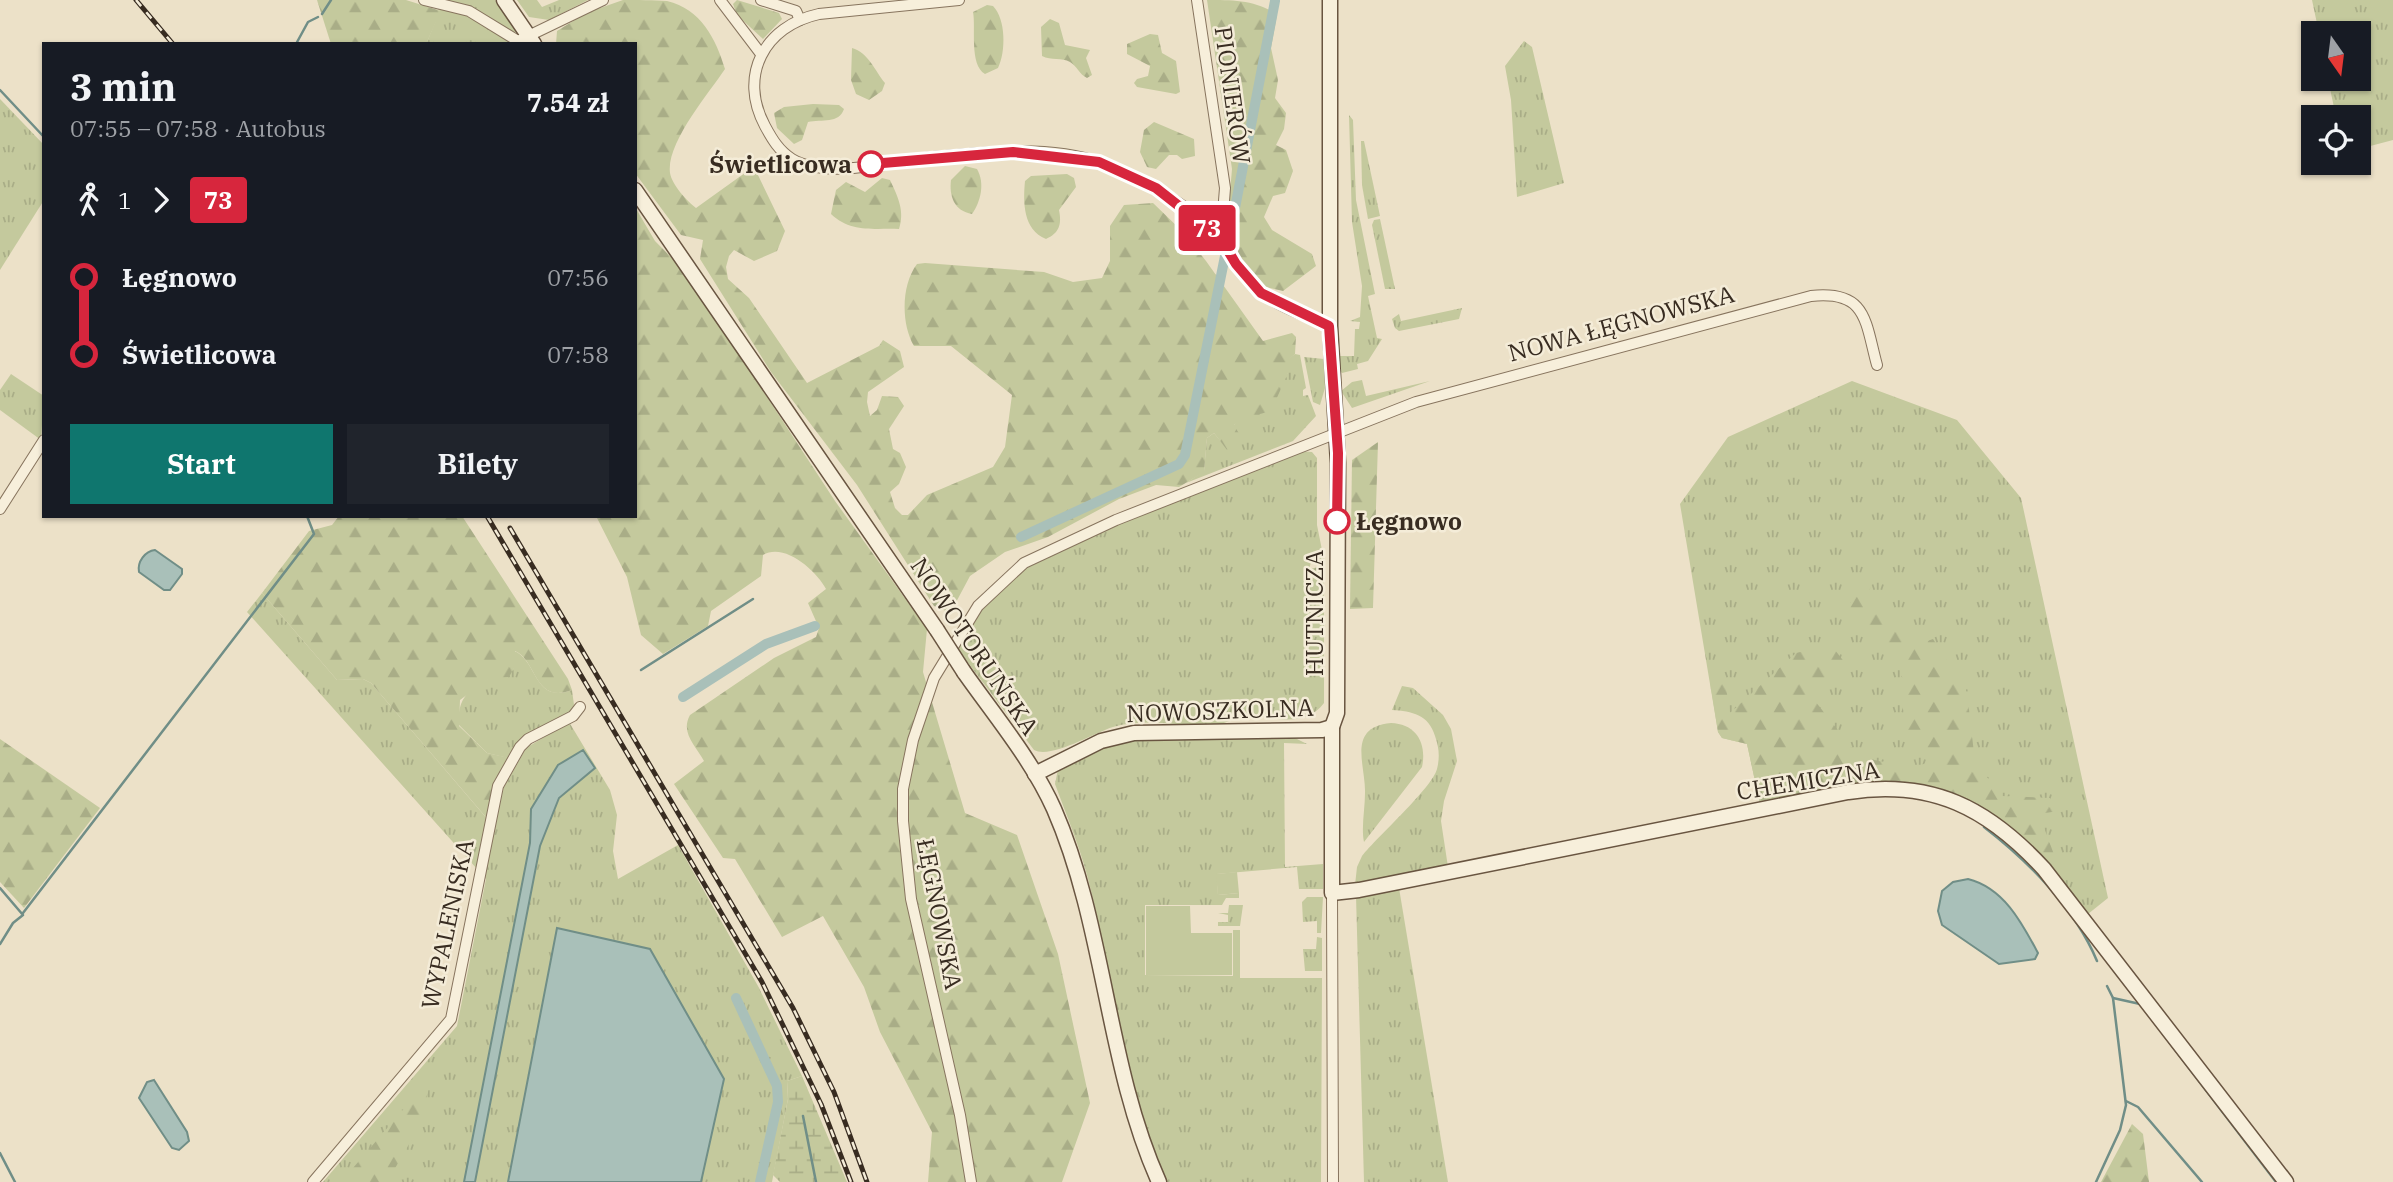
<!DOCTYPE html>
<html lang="pl">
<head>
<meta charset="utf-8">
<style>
	:root { --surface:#171b24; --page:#20242c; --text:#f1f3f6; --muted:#9ea1a6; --accent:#0f766e }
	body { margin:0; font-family:"IBM Plex Serif",serif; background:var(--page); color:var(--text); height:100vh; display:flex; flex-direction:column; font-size:26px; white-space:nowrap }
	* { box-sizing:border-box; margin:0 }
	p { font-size:23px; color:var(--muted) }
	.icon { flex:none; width:38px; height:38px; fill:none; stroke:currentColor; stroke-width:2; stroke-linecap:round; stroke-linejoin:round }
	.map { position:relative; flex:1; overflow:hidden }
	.side { position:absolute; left:42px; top:42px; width:595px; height:476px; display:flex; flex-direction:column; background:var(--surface); border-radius:0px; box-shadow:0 2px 5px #0004 }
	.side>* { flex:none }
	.badge { padding:0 14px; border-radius:5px; font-size:24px; line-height:46px }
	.needle { width:46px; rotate:166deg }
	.controls { position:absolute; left:2301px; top:21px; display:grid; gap:14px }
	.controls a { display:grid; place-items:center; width:70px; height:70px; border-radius:0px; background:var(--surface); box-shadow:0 2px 5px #0004; font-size:35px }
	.map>.badge { position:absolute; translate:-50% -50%; box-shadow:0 0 0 4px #fff }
	.legs { display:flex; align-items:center; gap:10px; height:77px; padding:0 28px; font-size:23px }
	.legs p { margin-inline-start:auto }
	.headline { display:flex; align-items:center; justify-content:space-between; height:119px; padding:0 28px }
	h1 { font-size:38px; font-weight:800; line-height:52px }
	.action { display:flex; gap:14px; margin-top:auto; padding:14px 28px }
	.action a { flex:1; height:80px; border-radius:0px; background:var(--accent); color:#fff; font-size:28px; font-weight:800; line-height:80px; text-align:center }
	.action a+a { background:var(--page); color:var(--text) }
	ul { padding:0 28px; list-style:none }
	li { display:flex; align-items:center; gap:24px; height:77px; font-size:26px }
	li i { display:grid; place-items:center; width:10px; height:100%; margin:0 9px; background:currentColor }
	li i::after { content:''; width:18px; height:18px; margin:-9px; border:5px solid; border-radius:50%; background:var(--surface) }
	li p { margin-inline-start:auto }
	li:first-child i { background:linear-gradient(#0000 50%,currentColor 0) }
	li:last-child i { background:linear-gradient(currentColor 50%,#0000 0) }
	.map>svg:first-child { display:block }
	.grass { fill:url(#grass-tufts) }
	.forest { fill:url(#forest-firs) }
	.wetland { fill:url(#wetland-marsh) }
	.green { fill:#c4c99d }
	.water { fill:#a9c0b9; stroke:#708e87; stroke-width:2 }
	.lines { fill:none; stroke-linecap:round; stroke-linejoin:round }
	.stream { stroke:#708e87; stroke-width:2.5 }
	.canal { stroke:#a9c0b9; stroke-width:10 }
	.street-casing { stroke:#87745e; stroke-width:12 }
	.secondary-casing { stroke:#695541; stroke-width:17 }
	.street { stroke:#f7efdb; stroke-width:10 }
	.secondary { stroke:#f7efdb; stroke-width:14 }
	.rail-casing { stroke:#382c21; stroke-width:5 }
	.rail { stroke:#f4ecd8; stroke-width:2.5; stroke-dasharray:8; stroke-linecap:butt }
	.secondary-bridge-casing { stroke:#695541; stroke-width:17; stroke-linecap:butt }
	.secondary-bridge { stroke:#f7efdb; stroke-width:14 }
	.line-1-casing { stroke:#fff; stroke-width:16 }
	.line-1 { stroke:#d7263d; stroke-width:10 }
	.stop-1-dot { fill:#fff; stroke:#d7263d; stroke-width:3.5 }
	.labels { text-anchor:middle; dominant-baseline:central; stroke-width:5; stroke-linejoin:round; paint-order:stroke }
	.street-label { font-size:24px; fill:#382c21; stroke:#f4ecd8 }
	.stop-label { font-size:24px; font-weight:bold; fill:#382c21; stroke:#f4ecd8; text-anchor:end }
</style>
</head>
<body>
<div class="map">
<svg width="2393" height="1182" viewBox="0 0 2393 1182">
	<defs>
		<pattern id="grass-tufts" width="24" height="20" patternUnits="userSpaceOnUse" patternTransform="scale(1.75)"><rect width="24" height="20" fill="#c4c99d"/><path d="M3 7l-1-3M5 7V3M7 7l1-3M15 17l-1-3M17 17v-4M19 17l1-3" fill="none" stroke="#a9ad87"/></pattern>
		<pattern id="forest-firs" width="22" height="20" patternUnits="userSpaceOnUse" patternTransform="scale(1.75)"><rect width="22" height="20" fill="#c4c99d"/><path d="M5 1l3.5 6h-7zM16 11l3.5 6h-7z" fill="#a9ad87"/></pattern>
		<pattern id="wetland-marsh" width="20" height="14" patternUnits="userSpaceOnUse" patternTransform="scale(1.75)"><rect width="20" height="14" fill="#c4c99d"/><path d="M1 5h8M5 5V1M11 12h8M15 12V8" fill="none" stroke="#a9ad87"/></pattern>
	</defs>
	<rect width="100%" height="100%" fill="#ece1c8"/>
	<g class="grass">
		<path d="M424,0H495L516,31L506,44H426L440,11Z"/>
		<path d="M517,0H537L542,7L559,0H588L549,20L529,17Z"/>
		<path d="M2312,0H2393V140L2359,149V117H2336L2328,79H2359V33H2319Z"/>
		<path d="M1524,41L1532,47L1564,183L1517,197L1511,100L1505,66Z"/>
		<path d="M0,99L44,145V200L0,270Z"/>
		<path d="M1349,115L1353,120L1356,200L1375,294L1368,296L1377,338L1382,339L1368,361L1357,364L1358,369L1342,373L1337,367V356H1354L1355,329H1359L1360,322L1350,321L1360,317L1362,286L1352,222Z"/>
		<path d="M1361,141H1364L1380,216L1368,219L1362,185Z"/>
		<path d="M1380,219L1395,289H1385L1372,225L1374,220Z"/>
		<path d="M1462,308L1459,319L1399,331L1395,328L1392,319L1399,314L1401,321Z"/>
		<path d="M1295,354L1300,355L1306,388L1303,390V396L1308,395L1316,416L1293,441L1186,483L1204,471L1207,438L1214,433L1227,449L1234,425L1288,373V359Z"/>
		<path d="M1304,357L1324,359L1325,388L1320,405L1313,402Z"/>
		<path d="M11,374L44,396L41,440L0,410V390Z"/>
		<path d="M1362,380L1366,396L1430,381L1352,408L1341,391L1352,382Z"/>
		<path d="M1852,381L1957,420L2021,498L2108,898L2088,914C2042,850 1982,783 1897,783C1884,783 1869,788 1855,790C1823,794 1792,799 1760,804L1747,744L1722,738L1718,732L1680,504L1728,437Z"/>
		<path d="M1298,451L1312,452L1317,458V525L1324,560L1312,559L1309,569L1324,566V703C1306,727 1277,719 1253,715C1241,713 1229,724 1214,725C1180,727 1148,717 1113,727C1094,733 1051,759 1034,750L956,647L980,611L1024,569L1061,547Z"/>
		<path d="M262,593L337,680L363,679L371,683L495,828L504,787L526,748L569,722L610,790L617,815L613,851L618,879L678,845L758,986L802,1076L787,1081L788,1099L772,1182H323L457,1026L486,879L247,612Z"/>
		<path d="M514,651C537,659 534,705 572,690L574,705L571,712L525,737L508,758L487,753L459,725C455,688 485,680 514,668Z"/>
		<path d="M1402,686L1413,688L1443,715L1451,729L1457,761L1444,801L1441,821L1448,867L1355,885L1357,867L1362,856C1377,837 1432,788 1437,769C1440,757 1439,747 1435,736C1429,715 1412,711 1392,710Z"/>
		<path d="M1391,723C1417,724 1427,744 1422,767L1364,842C1361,828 1365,809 1365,793C1366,766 1346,727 1391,723Z"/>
		<path d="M1220,736L1223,739L1295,738L1307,744L1284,743L1285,867L1323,864V889H1299L1297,867L1217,874L1218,895L1239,893V898H1226L1222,905H1145V975L1233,976V930H1240V978H1322L1321,1182H1167C1122,1092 1113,972 1087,875C1079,845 1066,814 1055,784L1058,769L1105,746L1141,737Z"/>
		<path d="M1399,888L1448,1182H1364L1356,896Z"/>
		<path d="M1307,897H1323L1321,933H1317V921L1303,922L1302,902Z"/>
		<path d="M1229,905H1243L1240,926H1218V922H1228V915L1218,913H1228Z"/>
		<path d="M1317,937L1322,938V971H1305L1303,949H1316Z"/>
	</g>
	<g class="forest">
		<path d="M317,0H406L441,11L426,44H331Z"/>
		<path d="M623,0C637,0 654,0 667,1C701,9 716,39 725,69C709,93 666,143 670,173C672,185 687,201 696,208L749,170L755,169L785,231L777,251L754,261L734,250L729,256L726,267L728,279L749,298L807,383L879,346L883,340L900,351L904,367L868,392L867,402L870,416L877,410L882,396L898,397L904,406L889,429L893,449L900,453L906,467L899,484L890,492L895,508L902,515H908L927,495L993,467L1005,447L1012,395L951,346H914C901,324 901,285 917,264L925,263L1044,272L1073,282L1102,278L1110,261V226L1124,205L1153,203L1182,231L1206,261L1263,341L1292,333L1296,337L1295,354L1288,360V373L1271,411L1260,414L1251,427L1242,420L1234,425L1241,437L1227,450L1214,433L1207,438L1204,472L1179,487L1156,485L1119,499L1048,537L1005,552L970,576L954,606L946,611L934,606L857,485L771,372L700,259L703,240L681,235L635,173V44H556L557,31L586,13Z"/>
		<path d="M737,0L779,13L782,19L763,39L737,15L733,4Z"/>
		<path d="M1207,0C1233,0 1257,0 1277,15L1271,48L1278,80L1275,98L1286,113L1284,129L1276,145L1286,150L1293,171L1285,193L1273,196L1264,217L1272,230L1312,254L1316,266L1283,291L1262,286L1246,271L1227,227L1232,169Z"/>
		<path d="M987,5L993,6C1006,19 1006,52 998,68L985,74C969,65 976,27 973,12Z"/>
		<path d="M1050,19L1059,23L1065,45L1090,50L1086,58L1092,75L1087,78C1079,74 1077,66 1070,62C1062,57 1051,61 1042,56L1041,27Z"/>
		<path d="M1150,34L1158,35L1162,53L1176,61L1180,92L1176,94L1137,87L1134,83L1137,79L1148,76L1150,66L1127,54V44Z"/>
		<path d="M852,48C868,52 875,71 885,83L882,91L869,100L856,94L851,80Z"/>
		<path d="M813,104L839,105L844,109C839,124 822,119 808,122L802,140L794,144L777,128L774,113L784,107Z"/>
		<path d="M1154,122L1194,139L1195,156L1182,159L1177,155H1169L1156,169L1147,167L1140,152L1144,130Z"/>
		<path d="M965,166L977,169C985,183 981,201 972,214C954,211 949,196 951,180Z"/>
		<path d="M1067,174L1074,178L1076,187L1059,210C1062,225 1059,233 1046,239C1023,230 1023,202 1025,181L1031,176Z"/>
		<path d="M882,178L890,180C898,197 905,211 899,229C873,228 851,233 831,214L836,190L846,182L865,192Z"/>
		<path d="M635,207L655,241L684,270L835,501L927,629L923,672L965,813L1017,835L1058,954L1090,1103L1062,1182H928L932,1132L880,1032L864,987L823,916L782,937L735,859L723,858L674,784L704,761C696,746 680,733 690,715L774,658L816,637L819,628L808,603L826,589C816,570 784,542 763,555L761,576L711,611L708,626L663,654L641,635L627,577L596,516H635Z"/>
		<path d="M1378,442L1373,608L1350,609L1352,460Z"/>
		<path d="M339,516H462L568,679L572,690C534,705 537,660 515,651L514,668L509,677L487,680L460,700L459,726L487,753L519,760L504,787L496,829L371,683L363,679L337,680L262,593L309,531L332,525Z"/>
		<path d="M1869,557L1878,565L1865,604L1872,614L1895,615L1912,632L1913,646L1933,639L1967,692L1975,762L2002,796L2050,798L2058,811L2039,814L2056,860L2050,864C1948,758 1891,784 1760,804L1747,744L1722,738L1718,732L1710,682L1725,681L1730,713L1796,653L1831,645L1849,668L1815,701L1859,757L1915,768L1928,762L1909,734L1902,705L1903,680L1893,647L1843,622Z"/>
		<path d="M0,739L100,808L24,908L0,882Z"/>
		<path d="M431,1077L422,1122L387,1182H341Z"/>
		<path d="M2132,1124L2143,1134L2149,1182H2101Z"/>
	</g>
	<path class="wetland" d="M802,1076L847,1182H780L773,1175L788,1099L787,1081Z"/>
	<g class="green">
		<path d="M1237,872L1239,893L1218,895L1216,874Z"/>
		<path d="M1146,906H1190L1191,933H1232V975H1146Z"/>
	</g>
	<g class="water">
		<path d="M155,550L182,569V574L170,590H164L139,572C137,562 145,551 155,550Z"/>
		<path d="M583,750L595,768L559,798L540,846L475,1182H464L530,843L531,809L558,765Z"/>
		<path d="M1968,879C2004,888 2022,923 2038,953L2035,959L1999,964L1942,925L1938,911L1942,891L1953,882Z"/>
		<path d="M557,928L650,949L724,1079L701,1182H508Z"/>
		<path d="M154,1080L187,1132L189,1141L179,1150L172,1148L139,1098L147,1082Z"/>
	</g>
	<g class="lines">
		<g class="stream">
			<path d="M322,14L331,0"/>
			<path d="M296,44L308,22L318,17"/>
			<path d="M0,90L44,137"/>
			<path d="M641,670L753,599"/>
			<path d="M1984,827C2028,861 2075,908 2097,961"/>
			<path d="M0,888L23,915L13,923L0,944"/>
			<path d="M23,913L314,534L307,516"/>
			<path d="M2113,998L2140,1004"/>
			<path d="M2163,1034L2276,1182"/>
			<path d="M2126,1101L2138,1107L2202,1182"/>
			<path d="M803,1116L816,1182"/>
			<path d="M0,1153L15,1182"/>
			<path d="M2096,1182L2120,1130L2126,1105L2113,998L2107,986"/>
		</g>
		<g class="canal">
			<path d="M1229,239L1275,1"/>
			<path d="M1021,537L1179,464L1185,455L1225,256"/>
			<path d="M683,697L766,644L815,626"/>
			<path d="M736,998L777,1086L778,1102L760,1182"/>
		</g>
		<g class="street-casing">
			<g id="street">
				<path d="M424,0L469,11L518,41L603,0"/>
				<path d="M720,0L761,54"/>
				<path d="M761,0L796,11L800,20"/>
				<path d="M959,0L819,14C764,26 738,76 765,126C772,139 779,151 792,159C827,180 893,161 933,157C986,152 1050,145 1101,163C1138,176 1196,209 1221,239C1235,256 1242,276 1259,290C1277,307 1307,316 1330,326"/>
				<path d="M1197,0L1225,188L1221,239"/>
				<path d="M0,509L44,440"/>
				<path d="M1332,893L1333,1182"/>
				<path d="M313,1182L451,1019L498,786L520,747L528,739L573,716L580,707"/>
				<path d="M971,1182L960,1115L911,899L903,821V789L913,740L934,678L978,606L1024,563L1116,520L1416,402L1811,296C1867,290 1865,321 1877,365"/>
			</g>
		</g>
		<g class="secondary-casing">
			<g id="secondary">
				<path d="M504,0L534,44"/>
				<path d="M1330,0V326L1338,463L1337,713L1332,727V893L1359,890L1848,792C1932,779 1988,808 2044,869L2286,1182"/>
				<path d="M635,190L937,630"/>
				<path d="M964,672C995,716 1032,760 1054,809C1106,928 1106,1064 1159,1182"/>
				<path d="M1035,774L1101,741L1134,733L1322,730L1332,727"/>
			</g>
		</g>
		<use href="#street" class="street"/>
		<use href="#secondary" class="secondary"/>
		<g class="rail-casing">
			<g id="rail">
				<path d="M136,0L173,44"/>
				<path d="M487,516L762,982L821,1104L851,1182"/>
				<path d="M510,528L793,1008L834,1092L867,1182"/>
			</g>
		</g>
		<use href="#rail" class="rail"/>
		<g class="secondary-bridge-casing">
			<path id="secondary-bridge" d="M937,630L964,672"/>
		</g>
		<use href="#secondary-bridge" class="secondary-bridge"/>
	</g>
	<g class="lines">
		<g class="line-1-casing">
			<path id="line-1" d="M871,164L1013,152L1099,162L1156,188L1221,239L1236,264L1261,293L1329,326L1338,453L1337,521"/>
		</g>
		<use href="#line-1" class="line-1"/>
	</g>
	<g class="stop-1-dot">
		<circle cx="871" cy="164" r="12"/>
		<circle cx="1337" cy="521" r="12"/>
	</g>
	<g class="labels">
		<g class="street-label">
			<text transform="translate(1233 95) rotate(82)">PIONIERÓW</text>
			<text transform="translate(1621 323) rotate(-15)">NOWA ŁĘGNOWSKA</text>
			<text transform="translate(1314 613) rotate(-90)">HUTNICZA</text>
			<text transform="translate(975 646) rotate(56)">NOWOTORUŃSKA</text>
			<text transform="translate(1220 710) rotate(-2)">NOWOSZKOLNA</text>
			<text transform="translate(1808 780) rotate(-9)">CHEMICZNA</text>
			<text transform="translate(940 914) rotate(79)">ŁĘGNOWSKA</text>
			<text transform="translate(447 924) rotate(-78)">WYPALENISKA</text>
		</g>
		<g class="stop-label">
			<text x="852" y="164">Świetlicowa</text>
			<text x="1356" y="521" text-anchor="start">Łęgnowo</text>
		</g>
	</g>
</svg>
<div class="controls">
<a><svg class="needle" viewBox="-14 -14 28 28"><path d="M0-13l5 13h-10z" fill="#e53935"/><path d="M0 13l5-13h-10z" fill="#9ea1a6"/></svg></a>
<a><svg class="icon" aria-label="locate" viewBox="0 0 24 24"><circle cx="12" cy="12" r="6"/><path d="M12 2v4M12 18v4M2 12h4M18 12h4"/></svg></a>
</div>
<b class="badge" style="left:1207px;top:228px;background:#d7263d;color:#fff">73</b>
<section class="side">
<div class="headline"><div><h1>3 min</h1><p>07:55 – 07:58 · Autobus</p></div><b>7.54 zł</b></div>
<div class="legs"><svg class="icon" aria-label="walk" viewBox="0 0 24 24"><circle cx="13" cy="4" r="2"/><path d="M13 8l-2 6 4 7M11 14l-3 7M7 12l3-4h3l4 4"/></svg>1<svg class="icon" aria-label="forward" viewBox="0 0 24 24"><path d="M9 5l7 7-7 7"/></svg><b class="badge" style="background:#d7263d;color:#fff">73</b></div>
<ul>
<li><i style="color:#d7263d"></i><b>Łęgnowo</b><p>07:56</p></li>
<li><i style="color:#d7263d"></i><b>Świetlicowa</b><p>07:58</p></li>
</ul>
<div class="action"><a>Start</a><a>Bilety</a></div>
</section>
</div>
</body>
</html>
